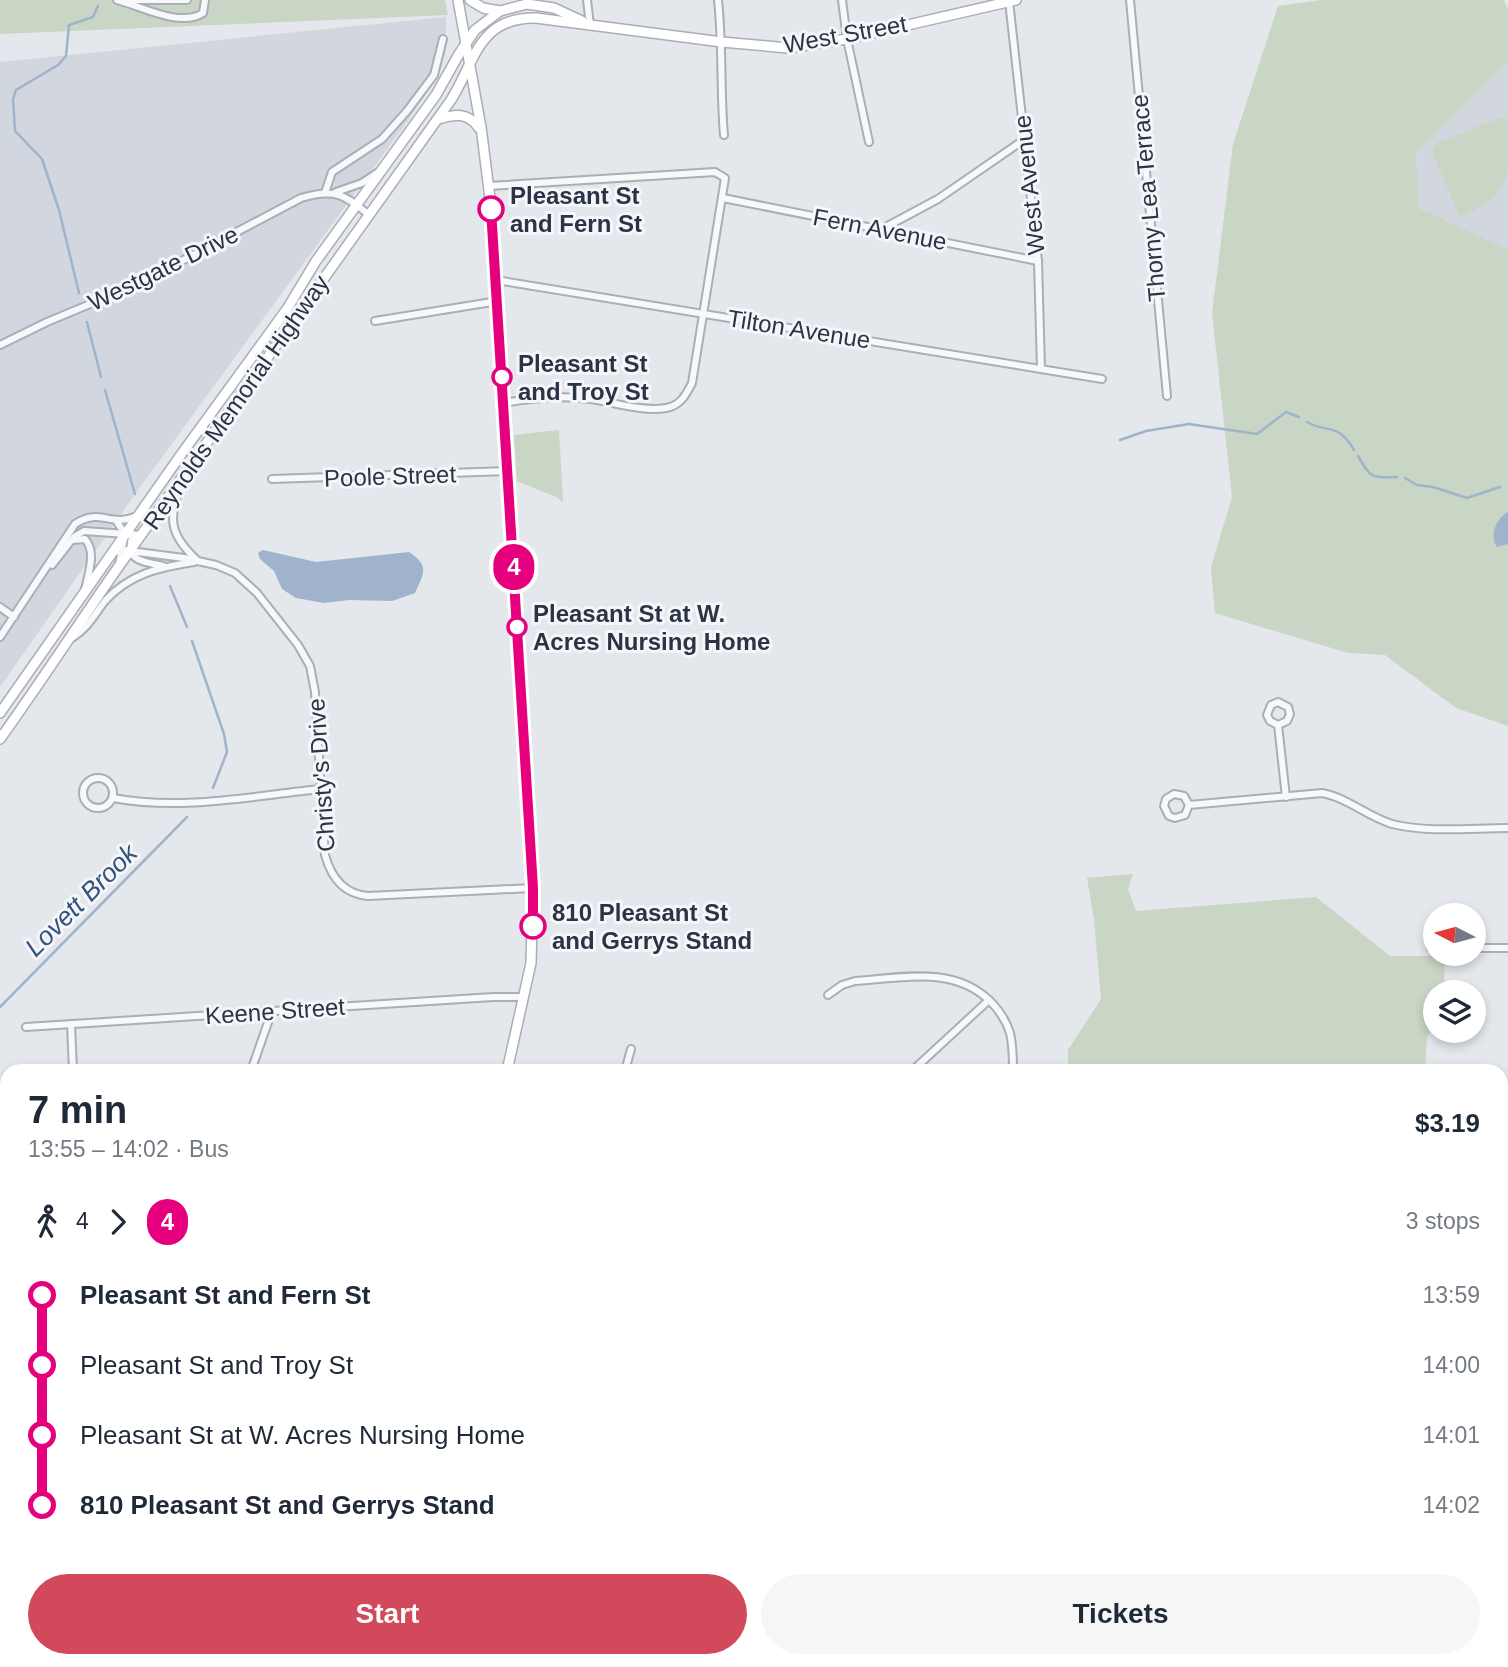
<!DOCTYPE html>
<html lang="en">
<head>
<meta charset="utf-8">
<style>
	:root { --surface:#fff; --page:#f6f6f7; --text:#1f2937; --muted:#747a83; --accent:#d1495b }
	body { margin:0; font-family:Arial,sans-serif; background:var(--page); color:var(--text); height:100vh; display:flex; flex-direction:column; font-size:26px; white-space:nowrap }
	* { box-sizing:border-box; margin:0 }
	p { font-size:23px; color:var(--muted) }
	.icon { flex:none; width:38px; height:38px; fill:none; stroke:currentColor; stroke-width:2; stroke-linecap:round; stroke-linejoin:round }
	.map { position:relative; flex:1; overflow:hidden }
	.details { position:absolute; left:0px; top:1064px; width:1508px; height:604px; display:flex; flex-direction:column; background:var(--surface); border-radius:21px 21px 0 0; box-shadow:0 4px 10px #0003 }
	.details>* { flex:none }
	.badge { padding:0 14px; border-radius:23px; font-size:24px; line-height:46px }
	.needle { width:46px; rotate:276deg }
	.tools { position:absolute; left:1423px; top:903px; display:grid; gap:14px }
	.tools a { display:grid; place-items:center; width:63px; height:63px; border-radius:50%; background:var(--surface); box-shadow:0 4px 10px #0003; font-size:35px }
	.map>.badge { position:absolute; translate:-50% -50%; box-shadow:0 0 0 4px #fff }
	.legs { display:flex; align-items:center; gap:10px; height:77px; padding:0 28px; font-size:23px }
	.legs p { margin-inline-start:auto }
	.headline { display:flex; align-items:center; justify-content:space-between; height:119px; padding:0 28px }
	h1 { font-size:38px; font-weight:700; line-height:52px }
	.primary-button { display:flex; gap:14px; margin-top:auto; padding:14px 28px }
	.primary-button a { flex:1; height:80px; border-radius:42px; background:var(--accent); color:#fff; font-size:28px; font-weight:700; line-height:80px; text-align:center }
	.primary-button a+a { background:var(--page); color:var(--text) }
	ul { padding:0 28px; list-style:none }
	li { display:flex; align-items:center; gap:24px; height:70px; font-size:26px }
	li i { display:grid; place-items:center; width:10px; height:100%; margin:0 9px; background:currentColor }
	li i::after { content:''; width:18px; height:18px; margin:-9px; border:5px solid; border-radius:50%; background:var(--surface) }
	li p { margin-inline-start:auto }
	li:first-child i { background:linear-gradient(#0000 50%,currentColor 0) }
	li:last-child i { background:linear-gradient(currentColor 50%,#0000 0) }
	.map>svg:first-child { display:block }
	.built { fill:#d2d6de }
	.green { fill:#c9d6c5 }
	.water { fill:#9fb4cc }
	.lines { fill:none; stroke-linecap:round; stroke-linejoin:round }
	.stream { stroke:#9fb4cc; stroke-width:2.5 }
	.street-casing { stroke:#a9aeb7; stroke-width:10 }
	.secondary-casing { stroke:#a9aeb7; stroke-width:12 }
	.highway-casing { stroke:#8b94a3; stroke-width:14 }
	.street { stroke:#f7f8fa; stroke-width:6 }
	.secondary { stroke:#fff; stroke-width:9 }
	.highway { stroke:#fff; stroke-width:10 }
	.line-1-casing { stroke:#fff; stroke-width:16 }
	.line-1 { stroke:#e6007e; stroke-width:10 }
	.stop-1-dot { fill:#fff; stroke:#e6007e; stroke-width:3.5 }
	.labels { text-anchor:middle; dominant-baseline:central; stroke-width:6; stroke-linejoin:round; paint-order:stroke }
	.street-label { font-size:24px; fill:#2b3445; stroke:#f4f6f9 }
	.stop-label { font-size:24px; font-weight:bold; fill:#2b3445; stroke:#f4f6f9; text-anchor:start }
	.water-label { font-size:26px; font-style:italic; fill:#34527a; stroke:#f4f6f9 }
</style>
</head>
<body>
<div class="map">
<svg width="1508" height="1667" viewBox="0 0 1508 1667">
	<rect width="100%" height="100%" fill="#e4e7ec"/>
	<g class="built">
		<path d="M446,17V52L434,81L407,122L138,490L0,687V62Z"/>
		<path d="M1508,61V250H1505L1419,208L1416,152Z"/>
	</g>
	<g class="green">
		<path d="M0,0H445L448,15L0,34Z"/>
		<path d="M1321,0H1504L1508,10V61L1416,153L1419,208L1508,250V726L1456,708L1385,655L1348,653L1215,613L1211,567L1232,497L1212,313L1233,144L1278,6Z"/>
		<path d="M1504,116L1508,125L1507,177L1500,190L1485,205L1460,217L1432,152L1437,143Z"/>
		<path d="M559,430L563,502L556,497L517,481L514,435Z"/>
		<path d="M1133,874L1128,889L1136,911L1316,897L1390,956H1445L1444,992H1435V1024L1427,1037L1425,1069L1427,1071H1068V1050L1101,999L1094,919L1087,878Z"/>
		<path d="M270,1661H367L366,1667H267Z"/>
	</g>
	<g class="water">
		<path d="M1508,512V544L1497,547C1489,536 1496,518 1508,512Z"/>
		<path d="M263,550L316,562L409,552C430,566 424,573 415,593L392,601L349,600L324,603L296,598L282,589L274,571L260,559L258,553Z"/>
	</g>
	<g class="lines">
		<g class="stream">
			<path d="M79,293L59,210L42,159L15,131L13,99L16,90L58,65L66,56L69,25L93,17L98,6"/>
			<path d="M87,322L101,377"/>
			<path d="M105,390L135,494"/>
			<path d="M1307,422C1327,434 1337,421 1354,450"/>
			<path d="M1120,440L1146,431L1189,424L1257,434L1286,412L1299,417"/>
			<path d="M1358,456C1371,478 1371,478 1397,477"/>
			<path d="M1405,478L1417,485L1433,487L1467,498L1500,487"/>
			<path d="M170,586L187,627"/>
			<path d="M192,641L224,734L227,752L213,788"/>
			<path d="M0,1007L187,817"/>
		</g>
		<g class="street-casing">
			<g id="street">
				<path d="M117,0C141,6 180,28 203,13L205,0"/>
				<path d="M129,0H187"/>
				<path d="M587,0L590,25"/>
				<path d="M718,0C723,45 720,90 724,135"/>
				<path d="M842,0L847,39L869,142"/>
				<path d="M1130,0L1167,396"/>
				<path d="M1009,1L1038,261L1041,369"/>
				<path d="M489,186L715,172L725,178L692,383C686,395 680,406 666,408C641,412 614,402 590,399C560,395 532,398 503,403"/>
				<path d="M336,192L362,183L377,173"/>
				<path d="M325,193L332,172L382,139L407,111L434,75L443,39"/>
				<path d="M723,198L1038,261"/>
				<path d="M882,229L938,199L1025,139"/>
				<path d="M496,280L1102,379"/>
				<path d="M375,321L498,301"/>
				<path d="M0,345L47,322L138,284L301,198C334,188 344,194 369,215"/>
				<path d="M272,479L508,471"/>
				<path d="M182,481C169,518 167,533 198,561"/>
				<path d="M117,522L125,534L119,564"/>
				<path d="M133,534C124,561 141,561 163,566"/>
				<path d="M73,540L85,539C97,552 88,574 85,590"/>
				<path d="M112,553L122,550L184,558L216,565L235,573L257,593L298,645L310,666L315,692L325,855C331,877 344,894 368,896L533,888"/>
				<path d="M52,565L74,537L84,531L141,535"/>
				<path d="M0,607L14,617"/>
				<path d="M0,637L75,524C100,507 110,528 137,516"/>
				<path d="M72,638C88,628 94,615 105,601C129,574 160,567 194,562"/>
				<path d="M1278,725L1287,721L1290,714L1288,707L1278,702L1271,705L1267,715L1270,721L1278,725L1286,797"/>
				<circle cx="98" cy="793" r="15"/>
				<path d="M113,798C182,811 251,796 320,789"/>
				<path d="M1189,805L1185,815L1175,818L1169,816L1164,806L1166,799L1174,794L1184,796L1189,805L1322,793C1346,797 1368,817 1392,824C1429,833 1471,828 1508,828"/>
				<path d="M1431,948H1435"/>
				<path d="M1474,948H1508"/>
				<path d="M828,995L842,985L855,981C901,978 953,965 990,1001C999,1010 1006,1020 1010,1033C1013,1045 1013,1058 1013,1071"/>
				<path d="M71,1024L73,1071"/>
				<path d="M26,1027L493,997H524"/>
				<path d="M251,1071L272,1011"/>
				<path d="M625,1071L631,1049"/>
				<path d="M912,1071L989,1000"/>
				<path d="M1502,1168H1508"/>
				<path d="M1502,1315L1508,1314"/>
				<path d="M0,1388L7,1391"/>
				<path d="M1502,1461L1508,1462"/>
				<path d="M0,1498H7"/>
				<path d="M1502,1612L1508,1613"/>
				<path d="M100,1661V1667"/>
				<path d="M811,1661L812,1667"/>
			</g>
		</g>
		<g class="secondary-casing">
			<g id="secondary">
				<path d="M458,0L481,127L493,222L533,888L531,963L507,1071"/>
				<path d="M470,0L483,8L500,11"/>
				<path d="M438,119C455,114 468,112 479,128"/>
				<path d="M0,713L180,456L287,309L316,261L436,95L459,54L475,30L500,11L527,4L554,8L582,21"/>
				<path d="M0,739C41,682 79,623 119,566L451,100C475,62 478,17 536,18L722,42L788,48L847,39L1016,0"/>
				<path d="M256,1667L258,1661"/>
			</g>
		</g>
		<g class="highway-casing">
			<g id="highway">
				<path d="M0,1225L7,1238"/>
				<path d="M0,1277L7,1279"/>
				<path d="M0,1296L7,1298"/>
				<path d="M0,1311L7,1312"/>
				<path d="M1178,1661L1205,1667"/>
				<path d="M1265,1661L1294,1667"/>
			</g>
		</g>
		<use href="#street" class="street"/>
		<use href="#secondary" class="secondary"/>
		<use href="#highway" class="highway"/>
	</g>
	<g class="lines">
		<g class="line-1-casing">
			<path id="line-1" d="M491,209L533,888V926"/>
		</g>
		<use href="#line-1" class="line-1"/>
	</g>
	<g class="stop-1-dot">
		<circle cx="491" cy="209" r="12"/>
		<circle cx="502" cy="377" r="9"/>
		<circle cx="517" cy="627" r="9"/>
		<circle cx="533" cy="926" r="12"/>
	</g>
	<g class="labels">
		<g class="street-label">
			<text transform="translate(845 34) rotate(-10)">West Street</text>
			<text transform="translate(1029 185) rotate(-96)">West Avenue</text>
			<text transform="translate(1148 198) rotate(-95)">Thorny Lea Terrace</text>
			<text transform="translate(880 229) rotate(11)">Fern Avenue</text>
			<text transform="translate(163 268) rotate(-26)">Westgate Drive</text>
			<text transform="translate(799 329) rotate(9)">Tilton Avenue</text>
			<text transform="translate(236 402) rotate(-55)">Reynolds Memorial Highway</text>
			<text transform="translate(390 476) rotate(-2)">Poole Street</text>
			<text transform="translate(321 775) rotate(-94)">Christy's Drive</text>
			<text transform="translate(275 1011) rotate(-4)">Keene Street</text>
		</g>
		<g class="stop-label">
			<text x="510" y="195">Pleasant St<tspan x="510" dy="28">and Fern St</tspan></text>
			<text x="518" y="363">Pleasant St<tspan x="518" dy="28">and Troy St</tspan></text>
			<text x="533" y="613">Pleasant St at W.<tspan x="533" dy="28">Acres Nursing Home</tspan></text>
			<text x="552" y="912">810 Pleasant St<tspan x="552" dy="28">and Gerrys Stand</tspan></text>
		</g>
		<g class="water-label">
			<text transform="translate(81 900) rotate(-45)">Lovett Brook</text>
		</g>
	</g>
</svg>
<div class="tools">
<a><svg class="needle" viewBox="-14 -14 28 28"><path d="M0-13l5 13h-10z" fill="#e53935"/><path d="M0 13l5-13h-10z" fill="#747a83"/></svg></a>
<a><svg class="icon" aria-label="layers" viewBox="0 0 24 24"><path d="M12 4l9 5-9 5-9-5zM3 14l9 5 9-5"/></svg></a>
</div>
<b class="badge" style="left:514px;top:567px;background:#e6007e;color:#fff">4</b>
<section class="details">
<div class="headline"><div><h1>7 min</h1><p>13:55 – 14:02 · Bus</p></div><b>$3.19</b></div>
<div class="legs"><svg class="icon" aria-label="walk" viewBox="0 0 24 24"><circle cx="13" cy="4" r="2"/><path d="M13 8l-2 6 4 7M11 14l-3 7M7 12l3-4h3l4 4"/></svg>4<svg class="icon" aria-label="forward" viewBox="0 0 24 24"><path d="M9 5l7 7-7 7"/></svg><b class="badge" style="background:#e6007e;color:#fff">4</b><p>3 stops</p></div>
<ul>
<li><i style="color:#e6007e"></i><b>Pleasant St and Fern St</b><p>13:59</p></li>
<li><i style="color:#e6007e"></i><span>Pleasant St and Troy St</span><p>14:00</p></li>
<li><i style="color:#e6007e"></i><span>Pleasant St at W. Acres Nursing Home</span><p>14:01</p></li>
<li><i style="color:#e6007e"></i><b>810 Pleasant St and Gerrys Stand</b><p>14:02</p></li>
</ul>
<div class="primary-button"><a>Start</a><a>Tickets</a></div>
</section>
</div>
</body>
</html>
